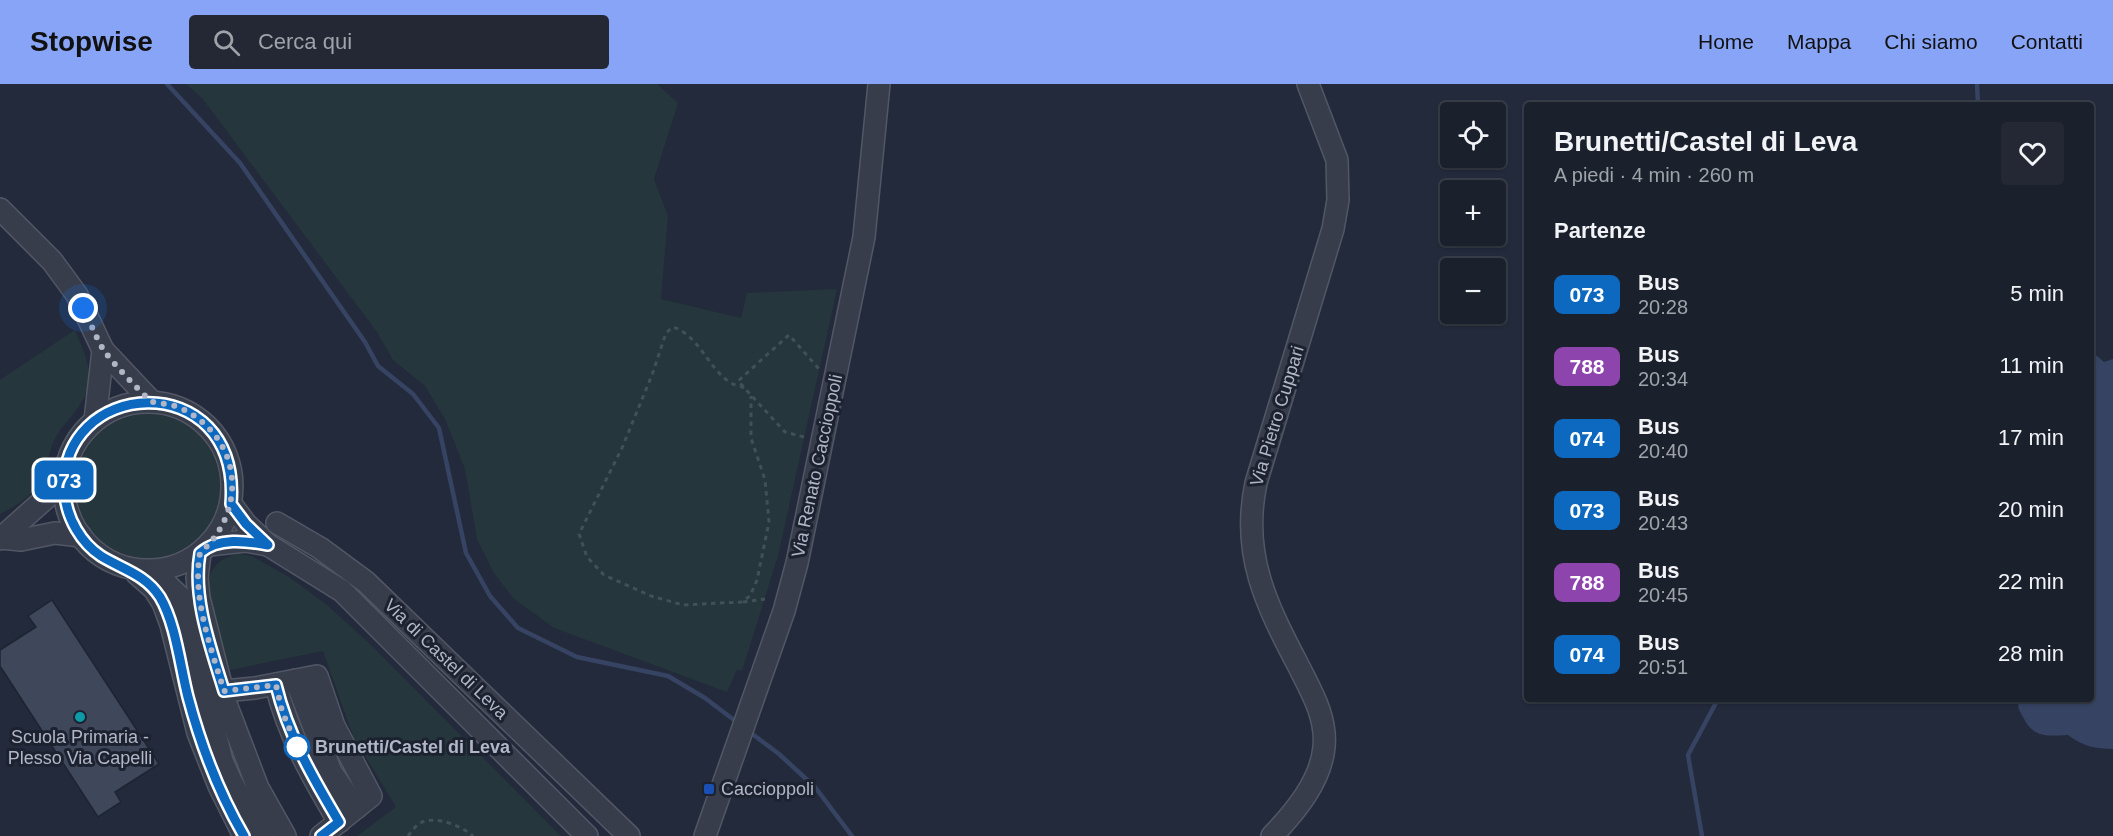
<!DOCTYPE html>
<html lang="it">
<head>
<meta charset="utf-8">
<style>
	:root { --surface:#1a202c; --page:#232834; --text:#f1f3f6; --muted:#9fa3a9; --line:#383e48; --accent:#88a4f6 }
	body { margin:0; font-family:Arial,sans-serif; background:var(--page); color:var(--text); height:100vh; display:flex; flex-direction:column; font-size:22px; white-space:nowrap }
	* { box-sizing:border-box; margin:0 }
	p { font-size:20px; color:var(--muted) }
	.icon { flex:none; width:33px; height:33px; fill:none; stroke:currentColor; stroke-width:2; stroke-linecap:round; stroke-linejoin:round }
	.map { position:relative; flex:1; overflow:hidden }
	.side { position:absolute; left:1524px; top:18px; width:570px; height:600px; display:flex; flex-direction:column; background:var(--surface); border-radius:6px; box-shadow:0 2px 4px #0004,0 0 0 2px var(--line) }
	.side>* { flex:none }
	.badge { padding:0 12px; border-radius:9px; font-size:21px; line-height:39px }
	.controls { position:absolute; left:1440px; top:18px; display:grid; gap:12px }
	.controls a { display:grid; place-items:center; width:66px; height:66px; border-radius:6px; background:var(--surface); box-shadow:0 2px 4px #0004,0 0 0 2px var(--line); font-size:30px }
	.you { position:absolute; width:30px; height:30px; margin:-15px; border:4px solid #fff; border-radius:50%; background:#1a73e8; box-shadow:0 0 0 9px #1a73e833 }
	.map>.badge { position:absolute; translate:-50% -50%; box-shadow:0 0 0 3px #fff }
	h2 { padding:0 30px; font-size:22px; line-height:54px }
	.round { display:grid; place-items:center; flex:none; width:63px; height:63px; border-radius:6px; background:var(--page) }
	.head { display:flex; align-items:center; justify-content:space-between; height:102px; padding:0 30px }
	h1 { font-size:28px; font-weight:800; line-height:45px }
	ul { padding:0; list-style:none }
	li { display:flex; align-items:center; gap:18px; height:72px; padding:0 30px }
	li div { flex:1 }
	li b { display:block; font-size:22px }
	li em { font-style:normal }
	li .badge { min-width:66px; font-weight:700; text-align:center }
	header { display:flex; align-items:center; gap:36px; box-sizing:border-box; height:84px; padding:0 30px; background:var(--accent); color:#111 }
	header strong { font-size:28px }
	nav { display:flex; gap:33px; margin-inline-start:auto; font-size:21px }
	.search { width:420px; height:54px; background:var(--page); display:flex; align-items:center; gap:15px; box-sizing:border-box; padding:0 21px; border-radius:6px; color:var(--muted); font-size:22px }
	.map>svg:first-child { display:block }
	.green { fill:#25363c }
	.water { fill:#364362 }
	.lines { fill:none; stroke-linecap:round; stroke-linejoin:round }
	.stream { stroke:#364362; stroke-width:4.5 }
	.building { fill:#3f485b; stroke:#1e2432; stroke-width:1.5 }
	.minor-casing { stroke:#525766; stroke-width:24 }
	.path { stroke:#405256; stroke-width:3; stroke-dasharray:4.5 4.5; stroke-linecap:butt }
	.minor { stroke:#373d4b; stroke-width:21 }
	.line-casing { stroke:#fff; stroke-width:14 }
	.line { stroke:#0c69bf; stroke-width:9 }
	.walk { stroke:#b2b7c7; stroke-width:6; stroke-dasharray:0 10.8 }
	.culture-dot { fill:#0f9aa8; stroke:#1c2230; stroke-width:2 }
	.stop-dot { fill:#fff; stroke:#0c69bf; stroke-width:3 }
	.transit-dot { fill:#1a4fb4; stroke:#1c2230; stroke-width:2 }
	.labels { text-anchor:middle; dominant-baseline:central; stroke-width:6; stroke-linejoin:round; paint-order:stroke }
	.street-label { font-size:18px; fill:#b2b7c7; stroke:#1c2230 }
	.poi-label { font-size:18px; fill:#b2b7c7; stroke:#1c2230 }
	.stop-label { font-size:18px; font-weight:bold; fill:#b2b7c7; stroke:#1c2230; text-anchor:start }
</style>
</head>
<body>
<header>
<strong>Stopwise</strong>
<div class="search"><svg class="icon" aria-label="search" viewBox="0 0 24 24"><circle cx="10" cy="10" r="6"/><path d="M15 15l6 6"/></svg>Cerca qui</div>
<nav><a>Home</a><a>Mappa</a><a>Chi siamo</a><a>Contatti</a></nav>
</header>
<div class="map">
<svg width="2113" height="752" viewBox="0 0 2113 752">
	<rect width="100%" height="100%" fill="#232a3b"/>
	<g class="green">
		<path d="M186,0H657L678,19L654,95L668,132L661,215L741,234L747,209L837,205L778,472L742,587L737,586L727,608L554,544L513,514L494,489L477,455L465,385L445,335L425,302L393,276L377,248L202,14Z"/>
		<path d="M75,246C81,261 90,279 89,295C88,322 63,336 53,359C47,373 47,390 37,403C27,415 14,423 0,430V296Z"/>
		<circle cx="148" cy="402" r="72"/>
		<path d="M240,470L252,472L289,493L327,521L370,560L561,752H357L396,723L353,652L323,567L230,586L207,500C212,481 221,473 240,470Z"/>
	</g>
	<path class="water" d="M2091,267L2104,278L2113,275V665C2096,665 2082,662 2068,651C2047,652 2033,654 2023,633C2019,626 2017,623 2019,615H2091Z"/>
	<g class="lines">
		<g class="stream">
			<path d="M167,0L240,79L365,258L378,282L413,310L439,344L466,469L490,512L518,544L577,573L668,592L705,614L738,639"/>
			<path d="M1977,0L1978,21"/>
			<path d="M747,646L779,670L815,703L852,752"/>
			<path d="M1702,752L1688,671L1718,615"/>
		</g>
	</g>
	<path class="building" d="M52,516L159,680L115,708L121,718L98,733L0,582V566L36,543L28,532Z"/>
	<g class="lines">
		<g class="minor-casing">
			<g id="minor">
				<path d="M0,125L52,177L77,211L103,266L152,318"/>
				<circle cx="148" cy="402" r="84"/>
				<path d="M95,336L103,266"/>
				<path d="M231,420L246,440L268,461L342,507L587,752"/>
				<path d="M277,439L320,464L366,498L629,752"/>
				<path d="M1,454L21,456L55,449L81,452"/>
				<path d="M0,455L64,398"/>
				<path d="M209,461L245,457L268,461"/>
				<path d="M200,469L197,494L199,514L226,620L258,704L285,752"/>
				<path d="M153,487L181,514L184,522L222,677L232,699L262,752"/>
				<path d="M137,490L154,505L163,519L171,541L198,649L219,702L244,752"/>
				<path d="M296,596L331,688L356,724"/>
				<path d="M276,601C288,651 313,694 339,738"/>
				<path d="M224,607L255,604L317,592L334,642L371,712L321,752"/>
				<path d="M705,752L784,527L797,479L864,153L879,0"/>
				<path d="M1272,752C1295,728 1321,697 1324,663C1327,633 1311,607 1298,581C1266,520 1241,470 1256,399L1333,145L1338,116L1337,76L1308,0"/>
			</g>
		</g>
		<g class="path">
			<path d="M744,304C740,302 734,301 731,299C708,285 700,252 673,243L666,249L652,291L622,364L579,450L587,473L604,491L651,512L683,521L741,518L750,512L757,496L769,438L765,396L751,354V312"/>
			<path d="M804,353L785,348L738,297L789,251L819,285"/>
			<path d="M743,518L765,515"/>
			<path d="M408,752C412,747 416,741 422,738C437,732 462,742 473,752"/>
		</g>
		<use href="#minor" class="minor"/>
	</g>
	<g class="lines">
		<g class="line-casing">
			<path id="line" d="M244,752C219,709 201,662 188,613C180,582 176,540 160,513C145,490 122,485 101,472C81,459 67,434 65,411C53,293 242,280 231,420L246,440L268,461C246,457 218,453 200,469C192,514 211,564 224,607L276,601C288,651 313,694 339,738L321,752"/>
		</g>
		<use href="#line" class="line"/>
		<path class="walk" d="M83,224C90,237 95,252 103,265C109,275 141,309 150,316C156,321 165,319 172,321C179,323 187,327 193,331C244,365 244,430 200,469C192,514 211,564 224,607L276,601L282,627L297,663"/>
	</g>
	<circle class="culture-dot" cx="80" cy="633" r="6"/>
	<circle class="stop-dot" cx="297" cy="663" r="12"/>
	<rect class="transit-dot" x="703" y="699" width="12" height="12" rx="3"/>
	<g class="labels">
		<g class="street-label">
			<text transform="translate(1277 332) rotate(-73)">Via Pietro Cuppari</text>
			<text transform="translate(817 382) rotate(-78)">Via Renato Caccioppoli</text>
			<text transform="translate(446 575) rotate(44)">Via di Castel di Leva</text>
		</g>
		<g class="poi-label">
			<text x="80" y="653">Scuola Primaria -<tspan x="80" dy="21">Plesso Via Capelli</tspan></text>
			<text x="721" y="705" text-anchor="start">Caccioppoli</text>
		</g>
		<g class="stop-label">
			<text x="315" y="663">Brunetti/Castel di Leva</text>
		</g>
	</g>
</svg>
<div class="controls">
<a><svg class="icon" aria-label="locate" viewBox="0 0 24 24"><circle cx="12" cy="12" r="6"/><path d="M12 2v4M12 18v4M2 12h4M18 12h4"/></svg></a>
<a>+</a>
<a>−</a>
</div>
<div class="you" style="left:83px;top:224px"></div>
<b class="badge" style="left:64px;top:396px;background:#0c69bf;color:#fff">073</b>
<section class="side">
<div class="head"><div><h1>Brunetti/Castel di Leva</h1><p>A piedi · 4 min · 260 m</p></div><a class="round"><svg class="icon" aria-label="heart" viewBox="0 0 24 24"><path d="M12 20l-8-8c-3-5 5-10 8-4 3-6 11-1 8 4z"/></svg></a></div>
<h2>Partenze</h2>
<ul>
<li><span class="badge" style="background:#0c69bf;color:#fff">073</span><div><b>Bus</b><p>20:28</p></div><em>5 min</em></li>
<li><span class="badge" style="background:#8e44ad;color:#fff">788</span><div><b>Bus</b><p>20:34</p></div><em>11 min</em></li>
<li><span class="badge" style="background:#0c69bf;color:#fff">074</span><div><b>Bus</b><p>20:40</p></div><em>17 min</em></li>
<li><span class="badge" style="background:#0c69bf;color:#fff">073</span><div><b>Bus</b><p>20:43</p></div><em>20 min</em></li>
<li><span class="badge" style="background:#8e44ad;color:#fff">788</span><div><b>Bus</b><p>20:45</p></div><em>22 min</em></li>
<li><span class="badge" style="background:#0c69bf;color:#fff">074</span><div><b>Bus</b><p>20:51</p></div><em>28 min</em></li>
</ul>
</section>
</div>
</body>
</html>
